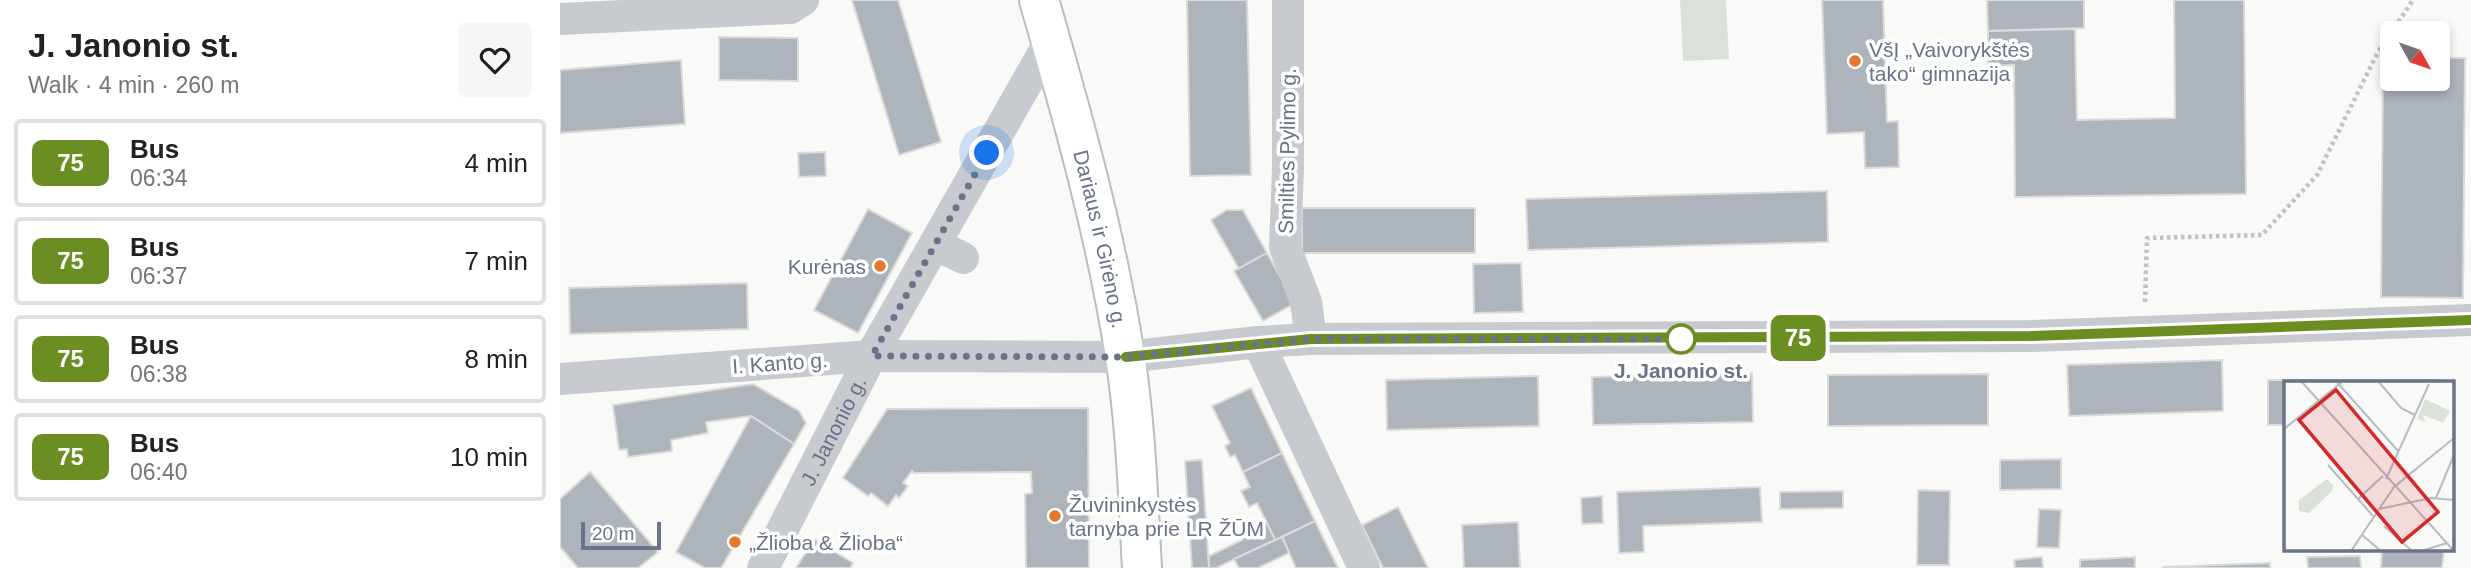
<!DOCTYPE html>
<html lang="en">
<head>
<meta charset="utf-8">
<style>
	:root { --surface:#fff; --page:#f6f6f6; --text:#202124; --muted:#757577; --line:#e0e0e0 }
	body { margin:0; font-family:Helvetica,sans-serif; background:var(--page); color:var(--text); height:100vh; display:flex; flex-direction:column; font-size:26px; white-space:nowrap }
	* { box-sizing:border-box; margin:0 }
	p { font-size:23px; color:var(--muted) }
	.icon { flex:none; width:38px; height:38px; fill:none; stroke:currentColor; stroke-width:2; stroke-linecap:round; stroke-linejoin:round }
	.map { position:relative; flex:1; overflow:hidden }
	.sheet { display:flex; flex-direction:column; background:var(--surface); width:560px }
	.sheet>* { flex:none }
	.badge { padding:0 14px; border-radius:10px; font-size:24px; line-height:46px }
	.needle { width:46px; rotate:130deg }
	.buttons { position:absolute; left:1820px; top:21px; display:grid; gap:14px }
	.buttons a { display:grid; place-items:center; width:70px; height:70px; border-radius:7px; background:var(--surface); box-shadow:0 4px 10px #0003; font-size:35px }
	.scale { position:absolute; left:21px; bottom:18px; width:80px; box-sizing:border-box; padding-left:7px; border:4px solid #697488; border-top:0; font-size:19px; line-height:24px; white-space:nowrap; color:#697488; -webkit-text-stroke:5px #fff; paint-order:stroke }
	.you { position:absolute; width:35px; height:35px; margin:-18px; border:5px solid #fff; border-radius:50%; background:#1a73e8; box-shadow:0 0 0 10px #1a73e833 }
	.map>.badge { position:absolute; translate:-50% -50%; box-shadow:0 0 0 4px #fff }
	.round { display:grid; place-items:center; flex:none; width:74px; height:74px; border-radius:7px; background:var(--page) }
	.head { display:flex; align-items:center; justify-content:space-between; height:119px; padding:0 28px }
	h1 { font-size:33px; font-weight:700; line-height:52px }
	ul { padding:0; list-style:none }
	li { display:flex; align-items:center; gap:21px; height:88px; margin:0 14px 10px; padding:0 14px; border:4px solid var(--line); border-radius:7px }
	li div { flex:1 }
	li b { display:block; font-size:26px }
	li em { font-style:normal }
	li .badge { min-width:77px; font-weight:700; text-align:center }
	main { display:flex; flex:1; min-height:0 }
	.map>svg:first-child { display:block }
	.green { fill:#dae1d8 }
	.building { fill:#aeb4bc; stroke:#dbdbd9; stroke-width:2 }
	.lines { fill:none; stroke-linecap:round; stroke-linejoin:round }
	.major-casing { stroke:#babdc2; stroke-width:42 }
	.path { stroke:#c1c2c5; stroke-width:4.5; stroke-dasharray:3.5 3.5; stroke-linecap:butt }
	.minor { stroke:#c7cace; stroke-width:32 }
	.major { stroke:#fff; stroke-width:38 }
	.line-casing { stroke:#fff; stroke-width:16 }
	.line { stroke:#6b8e23; stroke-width:10 }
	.walk { stroke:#697488; stroke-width:7; stroke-dasharray:0 12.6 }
	.poi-dot { fill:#e3782e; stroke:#fff; stroke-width:2.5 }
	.stop-dot { fill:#fff; stroke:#6b8e23; stroke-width:3.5 }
	.labels { text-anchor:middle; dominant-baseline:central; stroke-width:7; stroke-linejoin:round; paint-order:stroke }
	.poi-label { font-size:21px; fill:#697488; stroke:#fff; text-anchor:start }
	.street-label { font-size:21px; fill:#697488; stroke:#fff }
	.stop-label { font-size:21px; font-weight:bold; fill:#697488; stroke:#fff }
	.inset-road { fill:none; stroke:#b6bcc4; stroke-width:2 }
	.view { fill:#d62828; fill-opacity:0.15; stroke:#d62828; stroke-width:3.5 }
	.inset-edge { fill:none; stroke:#697488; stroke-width:3.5 }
</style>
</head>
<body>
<main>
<section class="sheet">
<div class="head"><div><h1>J. Janonio st.</h1><p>Walk · 4 min · 260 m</p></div><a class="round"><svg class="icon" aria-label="heart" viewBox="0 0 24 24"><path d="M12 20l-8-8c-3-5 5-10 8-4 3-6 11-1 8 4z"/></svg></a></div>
<ul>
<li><span class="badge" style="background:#6b8e23;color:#fff">75</span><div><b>Bus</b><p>06:34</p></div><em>4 min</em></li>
<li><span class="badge" style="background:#6b8e23;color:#fff">75</span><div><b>Bus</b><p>06:37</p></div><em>7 min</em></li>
<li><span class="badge" style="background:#6b8e23;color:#fff">75</span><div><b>Bus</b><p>06:38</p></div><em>8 min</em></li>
<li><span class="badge" style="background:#6b8e23;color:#fff">75</span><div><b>Bus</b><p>06:40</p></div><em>10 min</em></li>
</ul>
</section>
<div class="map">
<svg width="1911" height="568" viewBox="0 0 1911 568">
	<rect width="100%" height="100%" fill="#f9f9f7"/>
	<path class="green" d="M1120,0H1166L1169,59L1123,61Z"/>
	<g class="building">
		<path d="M292,0H338L381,142L339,155Z"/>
		<path d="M627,0H687L691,175L630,176Z"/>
		<path d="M1262,0H1323L1327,122L1338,121L1339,167L1305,168L1304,132L1267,134Z"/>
		<path d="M1427,0H1524V28L1428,31Z"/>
		<path d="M1614,0H1684L1686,194L1455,197L1454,65L1428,66V31L1515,29L1517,120L1615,118Z"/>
		<path d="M159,37L238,38V81L159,80Z"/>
		<path d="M1823,57H1832V79H1878V58H1905L1903,298L1821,297Z"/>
		<path d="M121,60L125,124L0,133V70Z"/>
		<path d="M265,152L266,176L239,177L238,153Z"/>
		<path d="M1267,191L1268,242L968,250L966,199Z"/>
		<rect x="742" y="208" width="173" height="45"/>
		<path d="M308,209L352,233L298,333L254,310Z"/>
		<path d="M667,210H683L707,253L679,269L651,220Z"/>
		<path d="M707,253L735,303L703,321L674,271Z"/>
		<path d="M961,263L963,312L914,313L913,264Z"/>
		<path d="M187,283L188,329L10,334L9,288Z"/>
		<path d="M1662,360L1663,411L1509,416L1507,365Z"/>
		<path d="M1192,373L1193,422L1033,425L1032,377Z"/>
		<path d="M1428,374V425L1268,426V375Z"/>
		<path d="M978,376L979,426L827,430L826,380Z"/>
		<path d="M1708,380H1876V382H1726V425H1708Z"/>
		<path d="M193,384L239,411L246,423L234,444L191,416L146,422L148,433L111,440L112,451L68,457L67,449L59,450L53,405Z"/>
		<path d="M691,388L722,453L683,472L675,455L670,457L665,446L670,443L652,406Z"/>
		<path d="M528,408L529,568H466L465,494L472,493L471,472L354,473L352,471L343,483L348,486L339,498L336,495L328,506L311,493L308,496L283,478L327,409Z"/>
		<path d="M191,416L234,444L161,568H145L116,552Z"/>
		<path d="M722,453L755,521L715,540L697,503L689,507L681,491L690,487L683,472Z"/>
		<path d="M1501,459V489L1440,490V460Z"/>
		<path d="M642,460L649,568H632L625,461Z"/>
		<path d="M30,472L98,552L78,568H18L0,547V499Z"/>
		<path d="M1200,487L1202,522L1083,526L1084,552L1059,553L1057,492Z"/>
		<path d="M1358,490L1390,491L1389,565H1357Z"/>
		<path d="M1283,491V508L1220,509V492Z"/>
		<path d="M1042,496L1043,523L1022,524L1021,498Z"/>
		<path d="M838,507L868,568H823L802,525Z"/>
		<path d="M1479,509L1501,510L1499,548L1477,547Z"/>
		<path d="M705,519L715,540L656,568H649V556L682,540L678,532Z"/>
		<path d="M755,521L778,568H736L722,537Z"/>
		<path d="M958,522L960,568H904L902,525Z"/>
		<path d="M722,537L729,553L698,568H679L674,559Z"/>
		<path d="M254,539L293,563L290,568H236Z"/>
		<path d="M1822,549H1884L1882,568H1821Z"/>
		<path d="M1800,556L1801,568H1748L1747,557Z"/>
		<path d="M1482,557L1483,568H1455L1454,560Z"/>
		<path d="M1575,557V568H1520V560Z"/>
		<path d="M1710,563V568H1603V567Z"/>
	</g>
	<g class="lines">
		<g class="major-casing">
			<g id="major">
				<path id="s2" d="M479,0C513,118 546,235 565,356C576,426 578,497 582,568"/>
			</g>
		</g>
		<path class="path" d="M1585,302L1587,238L1702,235L1757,175L1818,52L1853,0"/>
		<g class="minor">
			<path d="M728,0V168L725,247L746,302L751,339"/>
			<path d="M0,19L230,8L243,0"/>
			<path d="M375,244L403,258"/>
			<path d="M698,342L804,568"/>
			<path d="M0,379L311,356L566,357L698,342L751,339L1471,336L1911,320"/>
			<path id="s1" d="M203,568L311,356L491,40"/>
		</g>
		<use href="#major" class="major"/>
	</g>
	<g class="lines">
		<g class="line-casing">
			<path id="line" d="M566,357L751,339L1471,336L1911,320"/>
		</g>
		<use href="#line" class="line"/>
		<path class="walk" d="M427,153L312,356L566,357L751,339H1121"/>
	</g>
	<g class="poi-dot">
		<circle cx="1295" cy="61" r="7"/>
		<circle cx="320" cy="266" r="7"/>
		<circle cx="495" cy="516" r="7"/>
		<circle cx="175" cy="542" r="7"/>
	</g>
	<circle class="stop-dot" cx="1121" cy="339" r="14"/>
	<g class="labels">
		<g class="poi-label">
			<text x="1309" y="49">VšĮ „Vaivorykštės<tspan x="1309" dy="24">tako“ gimnazija</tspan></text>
			<text x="306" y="266" text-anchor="end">Kurėnas</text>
			<text x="509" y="504">Žuvininkystės<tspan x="509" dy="24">tarnyba prie LR ŽŪM</tspan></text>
			<text x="189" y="542">„Žlioba &amp; Žlioba“</text>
		</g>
		<g class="street-label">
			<text transform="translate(727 151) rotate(-89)">Smilties Pylimo g.</text>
			<text stroke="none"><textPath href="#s2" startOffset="247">Dariaus ir Girėno g.</textPath></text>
			<text transform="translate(220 363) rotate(-4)">I. Kanto g.</text>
			<text stroke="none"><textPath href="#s1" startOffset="154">J. Janonio g.</textPath></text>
		</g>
		<g class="stop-label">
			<text x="1121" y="370">J. Janonio st.</text>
		</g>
	</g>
	<g transform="translate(1724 381)">
		<rect width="170" height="170" fill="#f9f9f7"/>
		<path d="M141,18L166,30L159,42L139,34L141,41L133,38ZM43,98L49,104L48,110L25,132L15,130V119Z" fill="#dae1d8"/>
		<path class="inset-road" d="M17,0L170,170M52,0L115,71M94,0L117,27L131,34M0,48L59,0M44,84L89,135M102,98L145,3M152,117L170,74M74,118L99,95M95,128L147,117L170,119M100,145L128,170M78,154L97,170M67,170L110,106L170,57M137,170L163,162"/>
		<path class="view" d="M52,9L154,131L118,161L15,39Z"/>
		<rect width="170" height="170" class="inset-edge"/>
	</g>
</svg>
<div class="buttons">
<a><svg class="needle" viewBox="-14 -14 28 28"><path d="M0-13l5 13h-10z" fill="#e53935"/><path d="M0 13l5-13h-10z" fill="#757577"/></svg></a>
</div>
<div class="scale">20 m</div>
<div class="you" style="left:427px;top:153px"></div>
<b class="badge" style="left:1238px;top:338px;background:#6b8e23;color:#fff">75</b>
</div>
</main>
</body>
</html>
